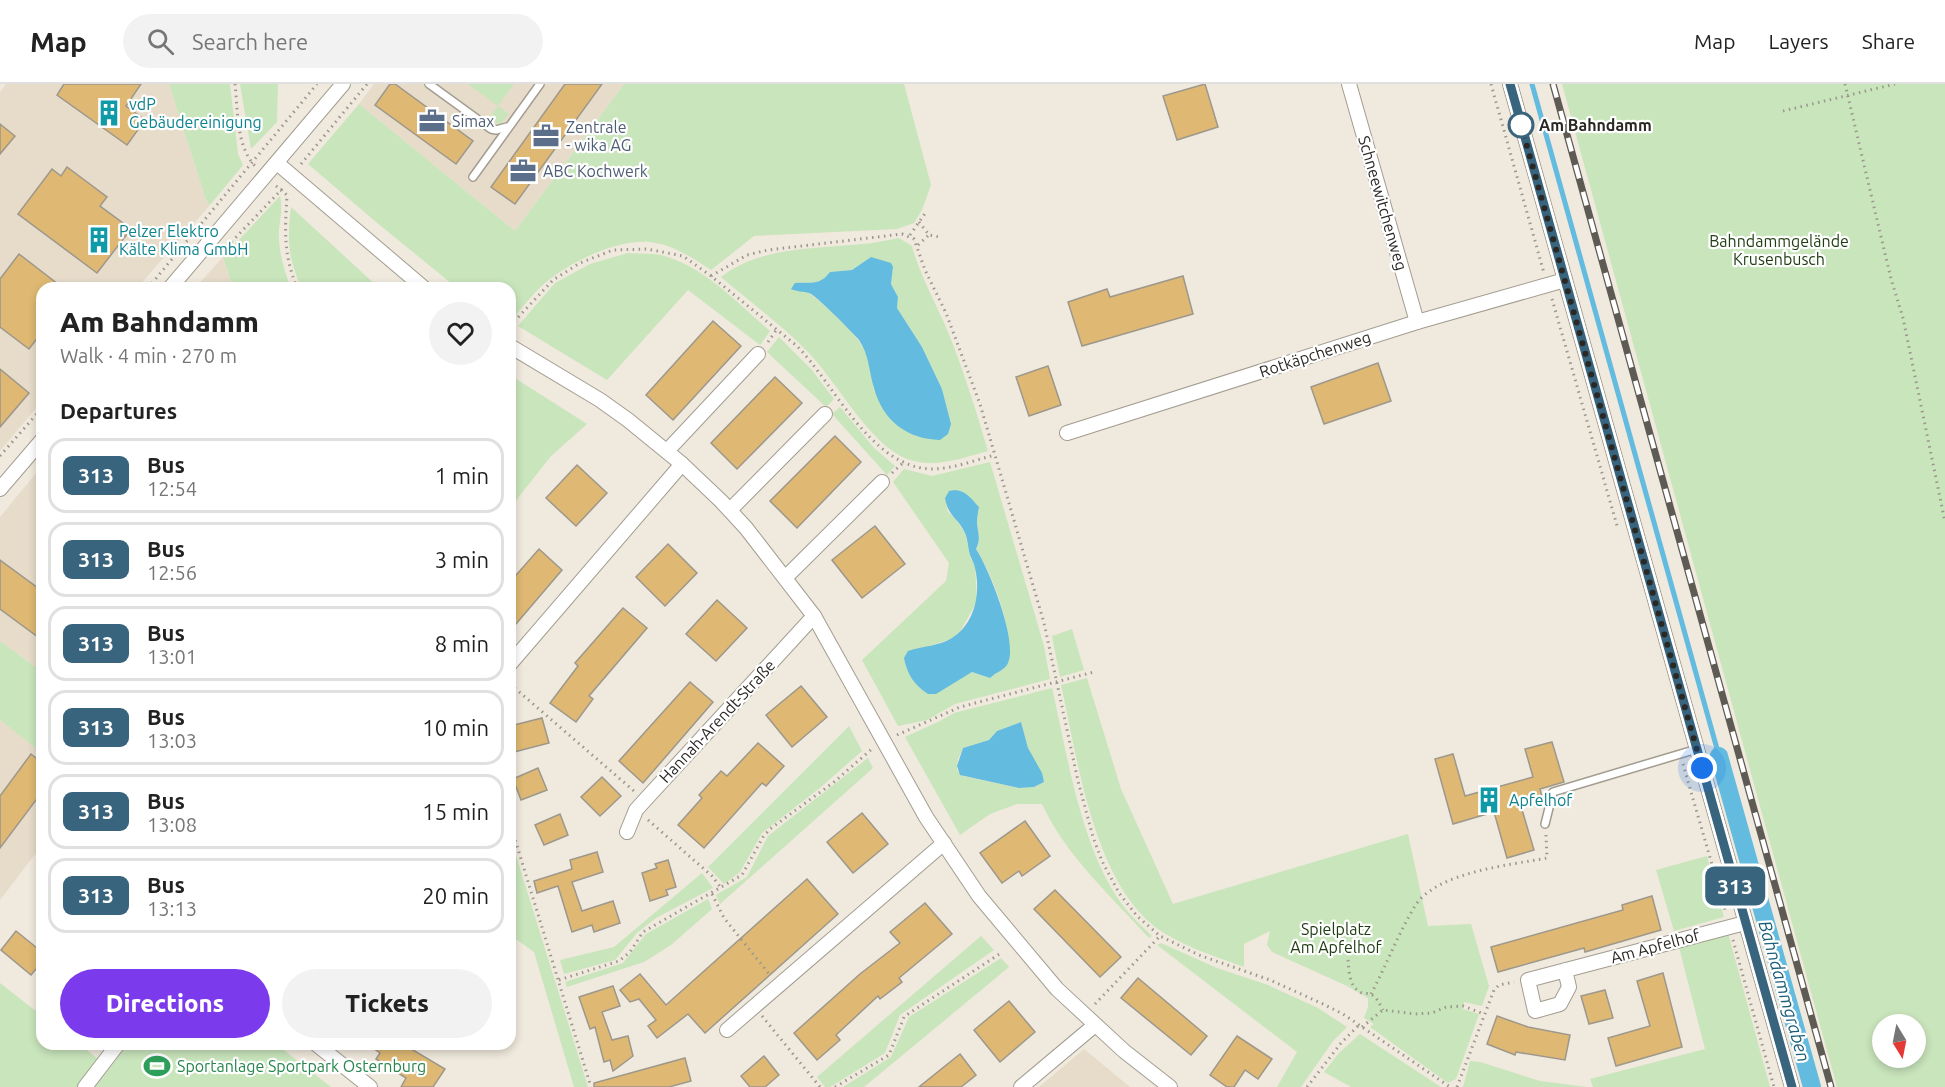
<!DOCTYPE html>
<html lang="en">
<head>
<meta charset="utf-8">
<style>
	:root { --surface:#fff; --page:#f2f2f2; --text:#222; --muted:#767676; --line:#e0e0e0; --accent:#7c3aed }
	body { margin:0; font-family:Ubuntu,sans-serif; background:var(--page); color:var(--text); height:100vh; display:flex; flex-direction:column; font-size:22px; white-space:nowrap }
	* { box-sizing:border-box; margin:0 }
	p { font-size:20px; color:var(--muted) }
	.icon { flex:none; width:33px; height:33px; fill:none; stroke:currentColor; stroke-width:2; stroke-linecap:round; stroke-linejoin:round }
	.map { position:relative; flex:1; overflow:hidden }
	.side { position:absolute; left:36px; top:198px; width:480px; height:768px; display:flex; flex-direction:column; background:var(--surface); border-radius:18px; box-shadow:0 3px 9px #0003 }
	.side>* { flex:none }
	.badge { padding:0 12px; border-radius:9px; font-size:21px; line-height:39px }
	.needle { width:39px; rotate:170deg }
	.controls { position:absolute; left:1872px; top:930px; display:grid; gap:12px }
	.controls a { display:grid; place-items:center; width:54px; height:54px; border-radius:50%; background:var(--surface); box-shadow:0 3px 9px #0003; font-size:30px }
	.you { position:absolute; width:30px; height:30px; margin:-15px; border:4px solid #fff; border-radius:50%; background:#1a73e8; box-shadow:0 0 0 9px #1a73e833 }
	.map>.badge { position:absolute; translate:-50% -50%; box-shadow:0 0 0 3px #fff }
	h2 { padding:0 24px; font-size:22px; line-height:54px }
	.round { display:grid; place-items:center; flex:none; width:63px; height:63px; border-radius:32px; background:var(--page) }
	.head { display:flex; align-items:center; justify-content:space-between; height:102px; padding:0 24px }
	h1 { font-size:28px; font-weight:800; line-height:45px }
	.cta { display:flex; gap:12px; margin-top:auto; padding:12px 24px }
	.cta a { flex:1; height:69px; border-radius:36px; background:var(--accent); color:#fff; font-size:24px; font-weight:800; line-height:69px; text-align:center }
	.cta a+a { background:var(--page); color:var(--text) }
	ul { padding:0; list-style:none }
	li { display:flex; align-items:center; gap:18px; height:75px; margin:0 12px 9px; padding:0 12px; border:3px solid var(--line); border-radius:18px }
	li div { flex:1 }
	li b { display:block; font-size:22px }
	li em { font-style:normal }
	li .badge { min-width:66px; font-weight:700; text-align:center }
	header { display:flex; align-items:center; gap:36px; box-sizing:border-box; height:84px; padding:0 30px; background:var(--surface); border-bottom:2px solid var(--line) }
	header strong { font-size:28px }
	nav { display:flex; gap:33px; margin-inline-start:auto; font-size:21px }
	.search { width:420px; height:54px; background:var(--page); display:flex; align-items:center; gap:15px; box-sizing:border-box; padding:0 21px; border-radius:33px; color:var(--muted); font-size:22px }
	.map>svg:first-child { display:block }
	.built { fill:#e7dcca }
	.green { fill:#c9e5bc; fill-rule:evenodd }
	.water { fill:#63bbdf }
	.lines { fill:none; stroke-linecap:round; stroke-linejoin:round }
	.stream { stroke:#63bbdf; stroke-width:5 }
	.canal { stroke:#63bbdf; stroke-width:18 }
	.building { fill:#dfb973; stroke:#9d978c; stroke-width:1.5 }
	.lane-casing { stroke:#a39d91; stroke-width:10 }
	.street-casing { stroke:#a39d91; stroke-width:16 }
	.path { stroke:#9c978e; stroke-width:3; stroke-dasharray:1.5 4.5; stroke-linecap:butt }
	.lane { stroke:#fff; stroke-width:7 }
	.street { stroke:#fff; stroke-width:14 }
	.rail-casing { stroke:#5e5a54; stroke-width:7 }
	.rail { stroke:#fff; stroke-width:4.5; stroke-dasharray:14; stroke-linecap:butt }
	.line-casing { stroke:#fff; stroke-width:14 }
	.line { stroke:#38647d; stroke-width:9 }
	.walk { stroke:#2b2824; stroke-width:6; stroke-dasharray:0 10.8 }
	.stop-dot { fill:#fff; stroke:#38647d; stroke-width:3 }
	.labels { text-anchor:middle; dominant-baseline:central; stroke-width:4.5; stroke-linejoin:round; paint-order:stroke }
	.culture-label { font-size:16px; fill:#0d838f; stroke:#fff; text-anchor:start }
	.service-label { font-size:16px; fill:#4e5e75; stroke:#fff; text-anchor:start }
	.stop-label { font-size:16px; font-weight:bold; fill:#2b2824; stroke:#fff; text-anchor:start }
	.street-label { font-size:16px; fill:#2b2824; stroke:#fff }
	.park-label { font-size:16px; fill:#1f3c10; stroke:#fff }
	.leisure-label { font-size:16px; fill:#27864d; stroke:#fff; text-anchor:start }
	.water-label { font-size:18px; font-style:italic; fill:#195e77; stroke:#fff }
</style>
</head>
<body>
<header>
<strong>Map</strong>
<div class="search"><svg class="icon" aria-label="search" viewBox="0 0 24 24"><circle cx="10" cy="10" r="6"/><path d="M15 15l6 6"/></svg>Search here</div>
<nav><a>Map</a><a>Layers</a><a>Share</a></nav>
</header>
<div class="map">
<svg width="1945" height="1003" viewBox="0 0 1945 1003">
	<rect width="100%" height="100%" fill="#f0e9dd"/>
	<g class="built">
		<path d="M6,0H169L206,116L210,121L137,204H42V317L0,367V8Z"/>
		<path d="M374,0H624L515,147L359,20Z"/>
		<path d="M223,173L233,204H195Z"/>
		<path d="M42,382V588L0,557V433Z"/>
		<path d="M0,636L42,669V761L0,816Z"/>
		<path d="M1084,965L1130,1003H1039Z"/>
	</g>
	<g class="green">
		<path d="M169,0H230L238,70L243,81L210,121L206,116Z"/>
		<path d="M240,0H278L277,38L251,65Z"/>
		<path d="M468,0H514L498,22L509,30L500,41L490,33L498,22Z"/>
		<path d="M624,0H904L931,101L922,126L914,139L897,145L754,152L711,186C693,174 672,160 649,158C616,155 568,179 544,200C531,211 521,226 510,238V204H457L376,138L308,80L359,20L515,147Z"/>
		<path d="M1562,0H1945V1003H1837ZM1916,940V974H1882V940Z"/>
		<path d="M280,112C283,124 280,134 279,146C278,166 284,186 291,204H233L223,173Z"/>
		<path d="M291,123L379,204H301C288,171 287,158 291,123Z"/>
		<path d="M899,154L912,162C920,192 936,219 948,248C964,287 976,327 988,367C962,374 934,385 907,375C869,360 837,298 808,268C782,241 750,218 721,193C762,162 814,165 863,160C875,159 887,156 899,154ZM871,173L893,183L891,200L898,213L897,224L922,263L942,305L951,340L874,306C872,294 870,280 866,269C856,246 816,213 795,199C811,198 820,202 830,188L852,186Z"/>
		<path d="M628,169C639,170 650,169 661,171C704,182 737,219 770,247L760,261L688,206L607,296L518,242L555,199L590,180Z"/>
		<path d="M779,253L811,285L834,315L826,323L767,268Z"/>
		<path d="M510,291L587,340L551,372L510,424Z"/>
		<path d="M840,323L874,364L895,382L887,391L832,330Z"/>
		<path d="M990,378L1044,562L1050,595L955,620L927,636L898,642L862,576L946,497L949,479L893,398L904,385L932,392ZM949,407L974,418L979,423C978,428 977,434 977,439C978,450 981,455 976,465C993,492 1018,552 1004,582C1002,587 995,589 990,594L972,588L936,609L929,562L951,555L960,548L977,517L975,481L971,475L965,449L955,434L948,428L945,414Z"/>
		<path d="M1072,545L1084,586L1060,593L1052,552Z"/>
		<path d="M0,557L42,588V669L0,636Z"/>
		<path d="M1087,594L1121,705L1173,820L1408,750L1428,842L1471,840L1489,902L1482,922L1464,918L1463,925L1479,930L1456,995L1448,999L1370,943L1374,940L1364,934L1368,923V914L1347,902L1272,868L1267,861L1270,847L1244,860V883C1217,873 1188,864 1164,849C1094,805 1078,676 1061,601Z"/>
		<path d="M1052,604C1068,673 1082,774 1129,829C1136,837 1144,844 1152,852L1149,854C1111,812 1066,772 1042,720H1017L990,730L960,751L905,653L940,637L954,629ZM1021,638L1028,664L1044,698L1034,703L1019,704L963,692L957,686L958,675L963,664L989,656L997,647Z"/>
		<path d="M849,642L862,667L821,703L762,749L740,788L724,800L708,783Z"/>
		<path d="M868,674L873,684L720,820L716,811L747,793L768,752Z"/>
		<path d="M510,752L588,1003H574L534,868L510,851Z"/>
		<path d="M1707,772L1724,833L1674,847L1656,786Z"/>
		<path d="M702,789L713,804L656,834L637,849L615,876L564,890L560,876L614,863Z"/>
		<path d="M708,815L712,825L671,861L644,878L567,903L565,898L623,879L646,850Z"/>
		<path d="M1728,849L1770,1003H1593L1590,995L1705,965L1679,863Z"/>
		<path d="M981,852L994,866L900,931L885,969L830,1003H825L817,993Z"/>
		<path d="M1161,859L1217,884L1268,901L1318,924L1347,943L1333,957L1301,1003H1277L1297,968L1157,861Z"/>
		<path d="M1001,874L1009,883L864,1003H843L891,973L909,933Z"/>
		<path d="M0,899L42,932V960H79L98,975L77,1003H0Z"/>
		<path d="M1360,950L1441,1003H1351L1324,988L1339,969Z"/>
		<path d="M128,960H276L331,1003H95Z"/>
		<path d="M1470,977L1480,978L1540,997L1587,1003H1463Z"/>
	</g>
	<g class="water">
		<path d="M871,173L891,179L893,183L891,200L898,213L897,224L922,263L942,305L951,340L948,350L940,356C907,355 883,337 874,304C869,288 869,270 859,256C853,249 816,211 809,209C803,207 797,208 791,205L795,199C810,198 820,202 830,188L852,186Z"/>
		<path d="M955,406C967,407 971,415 979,423C978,428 977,434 977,439C978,450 981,455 976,465C989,485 1018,557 1008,579C1005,586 996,588 990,594L972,588L936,610H928C914,601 907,590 904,574L908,567C923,562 939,562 952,554C975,540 981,509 975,484C974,479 972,476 970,471C968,464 968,456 965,449C958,433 948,433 945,414L949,407Z"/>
		<path d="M1021,638L1028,664L1042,689L1044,698L1034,703L1019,704L960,691L957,682L963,664L989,656L997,647Z"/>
	</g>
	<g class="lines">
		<path class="stream" d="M1532,0L1719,672"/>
		<path class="canal" d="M1719,672L1812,1003"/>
	</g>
	<g class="building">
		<path d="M64,0H141L126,22L145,36L127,61L57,11Z"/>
		<path d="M390,0H395L473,57L456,80L375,21Z"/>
		<path d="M565,0H602L515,120L491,103Z"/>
		<path d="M1205,0L1218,43L1177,56L1163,12Z"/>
		<path d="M0,40L15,52L0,70Z"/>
		<path d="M67,83L107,113L100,122L131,145L97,189L18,130L52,85L61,92Z"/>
		<path d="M19,170L63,204H42V248L29,265L0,243V195Z"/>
		<path d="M1183,192L1193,230L1082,262L1068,218L1107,205L1110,213Z"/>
		<path d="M713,237L741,262L673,336L646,311Z"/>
		<path d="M1378,279L1391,317L1324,340L1311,303Z"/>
		<path d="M1048,282L1061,321L1029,332L1016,293Z"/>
		<path d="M0,285L29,309L0,343Z"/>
		<path d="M775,293L802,319L737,385L711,359Z"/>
		<path d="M835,352L861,378L797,444L770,417Z"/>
		<path d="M577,381L607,409L576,442L546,414Z"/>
		<path d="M875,442L905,480L862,514L832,476Z"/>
		<path d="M668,460L697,489L665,522L636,493Z"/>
		<path d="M539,465L562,486L510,547V498Z"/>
		<path d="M0,476L42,507V556L0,525Z"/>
		<path d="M717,516L747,544L716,577L686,550Z"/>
		<path d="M623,524L647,544L589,612L593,615L576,638L550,619L578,582L575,579Z"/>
		<path d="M690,598L713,618L643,699L619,677Z"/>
		<path d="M801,602L827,633L792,663L766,631Z"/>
		<path d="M542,634L549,659L514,668L510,642Z"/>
		<path d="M1552,658L1564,698L1540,705L1542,713L1520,719L1534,766L1507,774L1494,728L1453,740L1435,675L1453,670L1465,712L1533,693L1525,665Z"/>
		<path d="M758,659L784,682L766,702L762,699L704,764L678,741L702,714L699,711L721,687L727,692Z"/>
		<path d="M31,670L42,679V708L0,764V712Z"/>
		<path d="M538,684L547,706L521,716L513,695Z"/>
		<path d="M602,693L621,712L600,732L581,713Z"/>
		<path d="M862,729L888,760L853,789L827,758Z"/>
		<path d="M560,730L568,751L544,761L535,741Z"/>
		<path d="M1025,737L1050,772L1022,792L1019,787L1002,799L980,769Z"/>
		<path d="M597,768L603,788L572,798L582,827L613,817L620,839L594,848L592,841L572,848L558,802L537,809L534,797L572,785L570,776Z"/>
		<path d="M668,776L676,803L666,806L668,811L650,817L642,789L657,784L655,780Z"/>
		<path d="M807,795L838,830L705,949L688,930L657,954L648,942L656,936L639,915L630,918L620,906L640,890L666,921Z"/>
		<path d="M1055,806L1121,873L1100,893L1034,825Z"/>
		<path d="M1652,812L1661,846L1585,868L1584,864L1498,888L1491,863L1623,826L1622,821Z"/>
		<path d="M925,819L952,850L899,894L902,898L880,915L878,912L836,951L840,956L817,976L794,949L860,890L900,859L890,848Z"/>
		<path d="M16,847L42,868V878L31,891L1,866Z"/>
		<path d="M1663,889L1682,963L1616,982L1608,954L1650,942L1637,897Z"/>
		<path d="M1138,894L1207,952L1191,971L1121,914Z"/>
		<path d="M613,902L620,922L602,928L612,956L628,952L633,972L613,987L610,976L604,978L595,943L590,945L579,913Z"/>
		<path d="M1605,906L1613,934L1589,940L1581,912Z"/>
		<path d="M1009,917L1035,948L1000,978L974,946Z"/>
		<path d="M1497,932L1528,943L1570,951L1565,976L1516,968L1515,971L1487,960Z"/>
		<path d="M1237,952L1272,975L1258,995L1245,986L1234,1003H1227L1210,991Z"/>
		<path d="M367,960H403L445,985L433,1003H401L406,994L376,975L380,969Z"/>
		<path d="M960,970L976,991L961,1003H919Z"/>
		<path d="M764,972L779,991L765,1003H750L741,992Z"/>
		<path d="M685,974L691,997L669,1003H594V999Z"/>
	</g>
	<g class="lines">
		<g class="lane-casing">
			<g id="lane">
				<path d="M429,0L491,45L496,46L507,43"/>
				<path d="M473,93L540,0"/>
				<path d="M1545,740L1553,708L1697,665"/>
			</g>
		</g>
		<g class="street-casing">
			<g id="street">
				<path d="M1349,0L1417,238"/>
				<path d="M1510,0L1792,1003"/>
				<path d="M277,79L424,204"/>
				<path d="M170,204L343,0"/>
				<path d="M510,262L600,316L628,336L682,380L721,417L746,444L814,532L926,733L979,812L1057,905L1124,967L1170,1003"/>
				<path d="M1067,349L1417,238L1565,196"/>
				<path d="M667,367L758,270"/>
				<path d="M0,405L42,356"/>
				<path d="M730,426L825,330"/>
				<path d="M786,493L882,398"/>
				<path d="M510,580L682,380"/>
				<path d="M627,748L636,726L645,716L814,532"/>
				<path d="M1565,886L1569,903L1560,920L1535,927L1528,896L1745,839"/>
				<path d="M727,946L944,759"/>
				<path d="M316,960L370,1003"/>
				<path d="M85,1003L118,960"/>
				<path d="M1021,1003L1095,941"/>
			</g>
		</g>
		<g class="path">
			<path d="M235,0C238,27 236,63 256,83"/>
			<path d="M1491,0L1544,189"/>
			<path d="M1845,0L1891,195L1903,234L1945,438"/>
			<path d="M1783,27L1895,0"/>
			<path d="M301,80L367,0"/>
			<path d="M276,102L287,111C285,149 283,168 297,204"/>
			<path d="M919,138L929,151L940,153"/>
			<path d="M910,151L926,128"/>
			<path d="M918,161L929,151"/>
			<path d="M219,171L283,104"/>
			<path d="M711,192L747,171L768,166L902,150L914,155L925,186L946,229L980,320L1044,539L1078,697L1093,753L1102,777L1119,809L1137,832L1160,852L1199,871L1270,896L1323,920L1343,930L1450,1003"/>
			<path d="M148,204L317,0"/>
			<path d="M1552,215L1618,445"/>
			<path d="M510,242L553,196L580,179L613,166L647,165L683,172L711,192L797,262C835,301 871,384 932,385C953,385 975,376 995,371"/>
			<path d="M768,258L777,245"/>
			<path d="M0,372L42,324"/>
			<path d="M892,389L904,378"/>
			<path d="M510,600L634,707"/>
			<path d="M897,651L960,623L1094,588"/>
			<path d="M1683,680L1726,829"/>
			<path d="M648,736L712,792L721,804"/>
			<path d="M510,739L591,1003"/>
			<path d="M712,810L724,834L770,891"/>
			<path d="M1733,856L1774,1003"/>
			<path d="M1348,876C1349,886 1349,902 1360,908C1363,910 1367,909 1370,910C1377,913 1379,919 1383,926"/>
			<path d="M559,896L619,877L630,868L643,848L742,791L763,753L770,745L834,698L873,664"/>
			<path d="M1371,910C1386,882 1398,850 1415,822C1436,788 1510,781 1547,774L1546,751"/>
			<path d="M1095,920L1160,852"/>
			<path d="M762,932L820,1003"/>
			<path d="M1362,943L1383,926L1415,930L1432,929L1446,923L1463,922L1484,930"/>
			<path d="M835,1003L889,971L904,933L911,928L1001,869"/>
			<path d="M1307,1003L1341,959L1359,941"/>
			<path d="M1457,1003L1494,906L1499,901L1514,898"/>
		</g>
		<use href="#lane" class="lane"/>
		<use href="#street" class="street"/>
		<g class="rail-casing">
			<path id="rail" d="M1553,0L1831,1003"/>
		</g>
		<use href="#rail" class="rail"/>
	</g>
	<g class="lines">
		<g class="line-casing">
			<path id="line" d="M1510,0L1792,1003"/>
		</g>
		<use href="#line" class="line"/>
		<path class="walk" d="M1521,41L1702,684"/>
	</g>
	<defs>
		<g id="building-bare" transform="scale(2.07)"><path d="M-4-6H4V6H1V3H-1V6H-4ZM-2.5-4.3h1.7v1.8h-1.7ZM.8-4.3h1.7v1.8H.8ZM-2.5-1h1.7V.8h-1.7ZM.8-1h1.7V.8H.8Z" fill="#0f9aa8" stroke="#fff" stroke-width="2.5" paint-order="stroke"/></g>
		<g id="office-bare" transform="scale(2.07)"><path d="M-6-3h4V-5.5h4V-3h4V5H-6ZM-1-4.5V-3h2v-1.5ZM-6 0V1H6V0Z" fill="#5c6f8a" stroke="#fff" stroke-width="2.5" paint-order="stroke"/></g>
		<g id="stadium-bare" transform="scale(2.07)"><path d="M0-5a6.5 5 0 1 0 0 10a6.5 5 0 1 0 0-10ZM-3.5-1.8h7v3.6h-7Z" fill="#2e9e5b" stroke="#fff" stroke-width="2.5" paint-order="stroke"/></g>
	</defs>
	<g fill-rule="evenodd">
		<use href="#building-bare" x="109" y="29"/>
		<use href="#office-bare" x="432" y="37"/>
		<use href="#office-bare" x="546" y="52"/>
		<use href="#office-bare" x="523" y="87"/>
		<use href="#building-bare" x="99" y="156"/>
		<use href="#building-bare" x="1489" y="716"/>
		<use href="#stadium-bare" x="157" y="982"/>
	</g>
	<circle class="stop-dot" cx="1521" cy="41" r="12"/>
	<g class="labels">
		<g class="culture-label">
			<text x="129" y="20">vdP<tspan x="129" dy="18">Gebäudereinigung</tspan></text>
			<text x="119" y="147">Pelzer Elektro<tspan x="119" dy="18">Kälte Klima GmbH</tspan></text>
			<text x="1509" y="716">Apfelhof</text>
		</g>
		<g class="service-label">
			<text x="452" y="37">Simax</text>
			<text x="566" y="43">Zentrale<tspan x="566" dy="18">- wika AG</tspan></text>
			<text x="543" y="87">ABC Kochwerk</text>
		</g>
		<g class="stop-label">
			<text x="1539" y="41">Am Bahndamm</text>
		</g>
		<g class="street-label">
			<text transform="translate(1383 119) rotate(74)">Schneewitchenweg</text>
			<text transform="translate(1315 270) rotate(-18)">Rotkäpchenweg</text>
			<text transform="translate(717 637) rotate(-47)">Hannah-Arendt-Straße</text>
			<text transform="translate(1655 862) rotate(-15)">Am Apfelhof</text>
		</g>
		<g class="park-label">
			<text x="1779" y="157">Bahndammgelände<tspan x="1779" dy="18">Krusenbusch</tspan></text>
			<text x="1336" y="845">Spielplatz<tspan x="1336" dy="18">Am Apfelhof</tspan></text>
		</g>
		<g class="leisure-label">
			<text x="177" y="982">Sportanlage Sportpark Osternburg</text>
		</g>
		<g class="water-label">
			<text transform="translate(1785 907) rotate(74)">Bahndammgraben</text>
		</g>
	</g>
</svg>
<div class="controls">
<a><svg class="needle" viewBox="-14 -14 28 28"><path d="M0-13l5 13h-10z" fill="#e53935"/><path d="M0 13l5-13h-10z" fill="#767676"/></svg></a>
</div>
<div class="you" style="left:1702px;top:684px"></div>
<b class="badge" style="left:1735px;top:802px;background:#38647d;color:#fff">313</b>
<section class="side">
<div class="head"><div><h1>Am Bahndamm</h1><p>Walk · 4 min · 270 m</p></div><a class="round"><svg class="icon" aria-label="heart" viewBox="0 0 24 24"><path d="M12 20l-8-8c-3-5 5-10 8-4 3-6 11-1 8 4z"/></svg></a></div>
<h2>Departures</h2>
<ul>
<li><span class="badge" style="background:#38647d;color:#fff">313</span><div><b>Bus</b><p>12:54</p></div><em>1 min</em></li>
<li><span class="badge" style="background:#38647d;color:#fff">313</span><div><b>Bus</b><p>12:56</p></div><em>3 min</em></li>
<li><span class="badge" style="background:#38647d;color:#fff">313</span><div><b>Bus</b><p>13:01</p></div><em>8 min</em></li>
<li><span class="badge" style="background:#38647d;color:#fff">313</span><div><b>Bus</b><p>13:03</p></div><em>10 min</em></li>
<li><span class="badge" style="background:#38647d;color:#fff">313</span><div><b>Bus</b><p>13:08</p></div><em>15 min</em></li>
<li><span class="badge" style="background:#38647d;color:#fff">313</span><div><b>Bus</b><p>13:13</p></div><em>20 min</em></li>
</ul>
<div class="cta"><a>Directions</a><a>Tickets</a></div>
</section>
</div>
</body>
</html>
